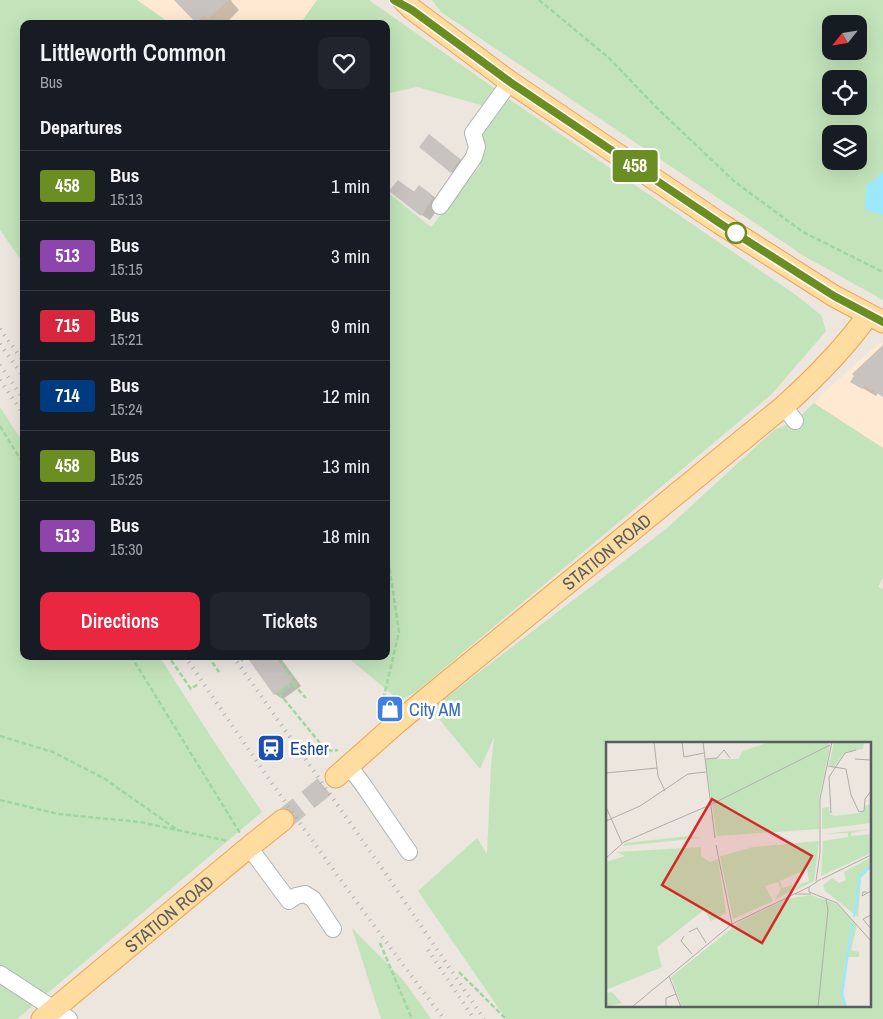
<!DOCTYPE html>
<html lang="en">
<head>
<meta charset="utf-8">
<style>
	:root { --surface:#171b24; --page:#20242c; --text:#f1f3f6; --muted:#9ea1a6; --line:#363941; --accent:#ea2740 }
	body { margin:0; font-family:"Archivo Narrow",sans-serif; background:var(--page); color:var(--text); height:100vh; display:flex; flex-direction:column; font-size:19px; white-space:nowrap }
	* { box-sizing:border-box; margin:0 }
	p { font-size:16px; color:var(--muted) }
	.icon { flex:none; width:28px; height:28px; fill:none; stroke:currentColor; stroke-width:2; stroke-linecap:round; stroke-linejoin:round }
	.map { position:relative; flex:1; overflow:hidden }
	.drawer { position:absolute; left:20px; top:20px; width:370px; height:640px; display:flex; flex-direction:column; background:var(--surface); border-radius:10px; box-shadow:0 5px 20px #0002 }
	.drawer>* { flex:none }
	.badge { padding:0 10px; border-radius:4px; font-size:18px; line-height:32px }
	.needle { width:32px; rotate:240deg }
	.buttons { position:absolute; left:822px; top:15px; display:grid; gap:10px }
	.buttons a { display:grid; place-items:center; width:45px; height:45px; border-radius:10px; background:var(--surface); box-shadow:0 5px 20px #0002; font-size:25px }
	.map>.badge { position:absolute; translate:-50% -50%; box-shadow:0 0 0 2px #fff }
	h2 { padding:0 20px; font-size:19px; line-height:45px }
	.round { display:grid; place-items:center; flex:none; width:52px; height:52px; border-radius:10px; background:var(--page) }
	.summary { display:flex; align-items:center; justify-content:space-between; height:85px; padding:0 20px }
	h1 { font-size:24px; font-weight:600; line-height:38px }
	.button { display:flex; gap:10px; margin-top:auto; padding:10px 20px }
	.button a { flex:1; height:58px; border-radius:10px; background:var(--accent); color:#fff; font-size:20px; font-weight:600; line-height:58px; text-align:center }
	.button a+a { background:var(--page); color:var(--text) }
	ul { padding:0; list-style:none }
	li { display:flex; align-items:center; gap:15px; height:70px; padding:0 20px; border-top:1px solid var(--line) }
	li div { flex:1 }
	li b { display:block; font-size:19px }
	li em { font-style:normal }
	li .badge { min-width:55px; font-weight:700; text-align:center }
	.map>svg:first-child { display:block }
	.commercial { fill:#feead2 }
	.green { fill:#c3e4ba; fill-rule:evenodd }
	.water { fill:#9be8ff }
	.shadow { fill:#0003 }
	.building { fill:#c8c3be }
	.lines { fill:none; stroke-linecap:round; stroke-linejoin:round }
	.major-tunnel { stroke:#c7c4bf; stroke-width:21; stroke-dasharray:21 11; stroke-linecap:butt }
	.minor-casing { stroke:#b0b4b7; stroke-width:18 }
	.major-casing { stroke:#f2a352; stroke-width:23 }
	.path { stroke:#9ed6a0; stroke-width:2.5; stroke-dasharray:5 2.5; stroke-linecap:butt }
	.minor { stroke:#fff; stroke-width:16 }
	.major { stroke:#ffdca0; stroke-width:21 }
	.rail { stroke:#afb0b0; stroke-width:4; stroke-dasharray:1 6; stroke-linecap:butt }
	.line-casing { stroke:#fff; stroke-width:11 }
	.line { stroke:#6b8e23; stroke-width:8 }
	.stop-dot { fill:#fff; stroke:#6b8e23; stroke-width:2.5 }
	.labels { text-anchor:middle; dominant-baseline:central; stroke-width:5; stroke-linejoin:round; paint-order:stroke }
	.street-label { font-size:18px; fill:#585e60; stroke:#fff }
	.shop-label { font-size:18px; fill:#366cbe; stroke:#fff; text-anchor:start }
	.transit-label { font-size:18px; fill:#164399; stroke:#fff; text-anchor:start }
	.inset-river { fill:none; stroke:#9be8ff; stroke-width:2.5 }
	.inset-road { fill:none; stroke:#adaca8; stroke-width:1 }
	.view { fill:#d62828; fill-opacity:0.15; stroke:#d62828; stroke-width:2.5 }
	.inset-edge { fill:none; stroke:#585e60; stroke-width:2.5 }
</style>
</head>
<body>
<div class="map">
<svg width="883" height="1019" viewBox="0 0 883 1019">
	<rect width="100%" height="100%" fill="#ece6df"/>
	<g class="commercial">
		<path d="M137,0H317L300,24H171Z"/>
		<path d="M883,343V448L814,404L820,396L878,344Z"/>
	</g>
	<g class="green">
		<path d="M0,0H137L171,24H24V264L0,230Z"/>
		<path d="M317,0H369L497,90L484,106L417,87L386,94V24H300Z"/>
		<path d="M432,0H883V300L804,256L441,12ZM831,24H859V51H831ZM831,79H859V106H831ZM831,134H859V161H831Z"/>
		<path d="M509,99L796,295L821,315L826,331L772,394L417,691L400,701L346,656H386V191L431,227L480,166L482,133Z"/>
		<path d="M814,403L883,448V578L878,587L883,589V1019H506L418,891L477,838L487,854L491,766L494,737L480,769L431,709L666,529L774,430L795,421ZM607,743H869V1005H607Z"/>
		<path d="M0,407L24,444V656H159L217,746L262,812L17,1019H0Z"/>
		<path d="M352,928L404,981L431,1019H381Z"/>
	</g>
	<path class="water" d="M883,172V215L865,209L866,187Z"/>
	<g class="shadow">
		<path d="M175,0H232L231,1L239,10L225,24H199Z"/>
		<path d="M429,136L468,165L460,177L452,172Z"/>
		<path d="M399,182L415,192H427L439,200L441,204L430,220L422,215Z"/>
		<path d="M883,350V395L878,392L876,396L852,382Z"/>
		<path d="M257,656H279L301,686L283,699L275,694Z"/>
	</g>
	<g class="building">
		<path d="M174,0H229L208,19L204,15L196,23Z"/>
		<path d="M429,134L460,159L451,173L419,147Z"/>
		<path d="M398,180L414,192L419,185L431,194L430,196L433,198L421,216L389,191Z"/>
		<path d="M883,345V397L864,385L862,389L850,382L854,376L852,374Z"/>
		<path d="M246,656H275L293,681L274,695Z"/>
	</g>
	<g class="lines">
		<path class="major-tunnel" d="M283,820L336,777"/>
		<g class="minor-casing">
			<g id="minor">
				<path d="M440,206L474,157L477,147L473,133L510,82"/>
				<path d="M784,406L795,421"/>
				<path d="M349,766L364,786L409,852"/>
				<path d="M249,847L289,901L296,896L305,894L313,899L333,929"/>
				<path d="M0,974L69,1019"/>
			</g>
		</g>
		<g class="major-casing">
			<g id="major">
				<path d="M403,0L412,9L510,82L721,224L834,296L883,322"/>
				<path id="s1" d="M336,777L398,722L784,406C815,378 844,349 868,315"/>
				<path id="s2" d="M42,1019L249,847L283,820"/>
			</g>
		</g>
		<g class="path">
			<path d="M539,0L609,58L657,108L735,182L803,232L883,272"/>
			<path d="M0,426L24,465"/>
			<path d="M131,656L240,833"/>
			<path d="M177,656L171,660L191,689L198,684"/>
			<path d="M208,656L219,672"/>
			<path d="M277,656L295,682L279,693L278,692"/>
			<path d="M241,661L248,656"/>
			<path d="M293,684L306,698"/>
			<path d="M279,693L324,748L332,751L338,750"/>
			<path d="M380,713L399,632L386,545"/>
			<path d="M0,736L53,752L105,779L176,829"/>
			<path d="M0,800L58,814L140,822L228,841"/>
			<path d="M380,943L412,1019"/>
			<path d="M459,972L506,1019"/>
		</g>
		<use href="#minor" class="minor"/>
		<use href="#major" class="major"/>
		<g class="rail">
			<path d="M0,329L24,362"/>
			<path d="M0,344L24,377"/>
			<path d="M0,365L24,400"/>
			<path d="M0,380L24,415"/>
			<path d="M185,656C268,780 354,901 444,1019"/>
			<path d="M233,656L386,874L484,1019"/>
			<path d="M428,950L474,1019"/>
		</g>
	</g>
	<g class="lines">
		<g class="line-casing">
			<path id="line" d="M394,0L412,10L510,82L721,224L834,296L883,322"/>
		</g>
		<use href="#line" class="line"/>
	</g>
	<defs>
		<g id="shop-square" transform="scale(1.4375)"><rect x="-9" y="-9" width="18" height="18" rx="4" fill="#3f7fe0" stroke="#fff"/><path d="M-5-2.5h2.3a2.7 3.5 0 0 1 5.4 0H5L5.5 6h-11ZM-1.5-2.5h3a1.5 2.3 0 0 0-3 0Z" fill="#fff"/></g>
		<g id="station-square" transform="scale(1.4375)"><rect x="-9" y="-9" width="18" height="18" rx="4" fill="#1a4fb4" stroke="#fff"/><path d="M-3-6H3Q5-6 5-4V2Q5 4 3 4L4.5 6H3L1.5 4h-3L-3 6H-4.5L-3 4Q-5 4-5 2V-4Q-5-6-3-6ZM-3.5-4v3h7v-3ZM-3.5 1v1.5H-2V1ZM2 1v1.5H3.5V1Z" fill="#fff"/></g>
	</defs>
	<g fill-rule="evenodd">
		<use href="#shop-square" x="390" y="709"/>
		<use href="#station-square" x="271" y="748"/>
	</g>
	<circle class="stop-dot" cx="736" cy="233" r="10"/>
	<g class="labels">
		<g class="street-label">
			<text stroke="none"><textPath href="#s1" startOffset="352">STATION ROAD</textPath></text>
			<text stroke="none"><textPath href="#s2" startOffset="165">STATION ROAD</textPath></text>
		</g>
		<g class="shop-label">
			<text x="409" y="709">City AM</text>
		</g>
		<g class="transit-label">
			<text x="290" y="748">Esher</text>
		</g>
	</g>
	<g transform="translate(606 742)">
		<rect width="265" height="265" fill="#ece6df"/>
		<path d="M163,0L222,1L224,4L213,57V87L111,94L99,17H132L137,9ZM228,0H258L257,7L238,11L228,25L223,23ZM265,62V81L216,87V66L223,65L224,72L228,74L253,71L258,70V64ZM265,87L245,91V94L265,92V111L215,134L217,99L242,95V91L217,92ZM83,94L95,96L17,104L19,101ZM213,99L208,139L188,149L194,142L203,139L201,127L174,139L176,146L186,143L188,147L169,158L175,147L172,140L159,144L167,159L127,177L114,114L147,105ZM95,105V114L104,120L112,117L120,171L105,179L98,168L51,205L56,225L0,248V120L19,114L11,110ZM265,115V126L255,136L252,175L219,149L217,143L226,136L233,141L240,138L238,130ZM205,153L231,162L251,183L245,208L253,210V215H240L236,252L240,265H76L65,235L135,179L180,157ZM6,250L16,261L0,265V251Z" fill="#c3e4ba"/>
		<path class="inset-river" d="M248,175L254,134L265,124M240,265L236,252L246,182"/>
		<path class="inset-road" d="M48,0L52,34L59,49M76,0L78,15L98,11M97,0L109,96M265,11V27M100,17L111,16L118,8L124,16M249,17L265,18M222,24L240,27L245,53L253,70L258,69L259,57L265,49M0,31L51,26M0,65L16,101M225,71L223,35L239,11L250,8M0,79L34,64L82,32L100,30M110,103L126,182M0,116L18,100L104,63L224,3M215,137L203,145V150L231,161L265,199M216,137L265,113M210,139L214,111V57L226,0M261,150H257L256,154L265,149M189,152H205M265,173L257,177L265,187M83,190L91,186L100,201M78,194L75,199L86,212M63,234L75,265M26,265L126,182L203,145M60,265V256L70,252M212,265L222,168L220,157"/>
		<path class="view" d="M106,57L206,114L156,201L56,143Z"/>
		<rect width="265" height="265" class="inset-edge"/>
	</g>
</svg>
<div class="buttons">
<a><svg class="needle" viewBox="-14 -14 28 28"><path d="M0-13l5 13h-10z" fill="#e53935"/><path d="M0 13l5-13h-10z" fill="#9ea1a6"/></svg></a>
<a><svg class="icon" aria-label="locate" viewBox="0 0 24 24"><circle cx="12" cy="12" r="6"/><path d="M12 2v4M12 18v4M2 12h4M18 12h4"/></svg></a>
<a><svg class="icon" aria-label="layers" viewBox="0 0 24 24"><path d="M12 4l9 5-9 5-9-5zM3 14l9 5 9-5"/></svg></a>
</div>
<b class="badge" style="left:635px;top:166px;background:#6b8e23;color:#fff">458</b>
<section class="drawer">
<div class="summary"><div><h1>Littleworth Common</h1><p>Bus</p></div><a class="round"><svg class="icon" aria-label="heart" viewBox="0 0 24 24"><path d="M12 20l-8-8c-3-5 5-10 8-4 3-6 11-1 8 4z"/></svg></a></div>
<h2>Departures</h2>
<ul>
<li><span class="badge" style="background:#6b8e23;color:#fff">458</span><div><b>Bus</b><p>15:13</p></div><em>1 min</em></li>
<li><span class="badge" style="background:#8e44ad;color:#fff">513</span><div><b>Bus</b><p>15:15</p></div><em>3 min</em></li>
<li><span class="badge" style="background:#d7263d;color:#fff">715</span><div><b>Bus</b><p>15:21</p></div><em>9 min</em></li>
<li><span class="badge" style="background:#003b80;color:#fff">714</span><div><b>Bus</b><p>15:24</p></div><em>12 min</em></li>
<li><span class="badge" style="background:#6b8e23;color:#fff">458</span><div><b>Bus</b><p>15:25</p></div><em>13 min</em></li>
<li><span class="badge" style="background:#8e44ad;color:#fff">513</span><div><b>Bus</b><p>15:30</p></div><em>18 min</em></li>
</ul>
<div class="button"><a>Directions</a><a>Tickets</a></div>
</section>
</div>
</body>
</html>
